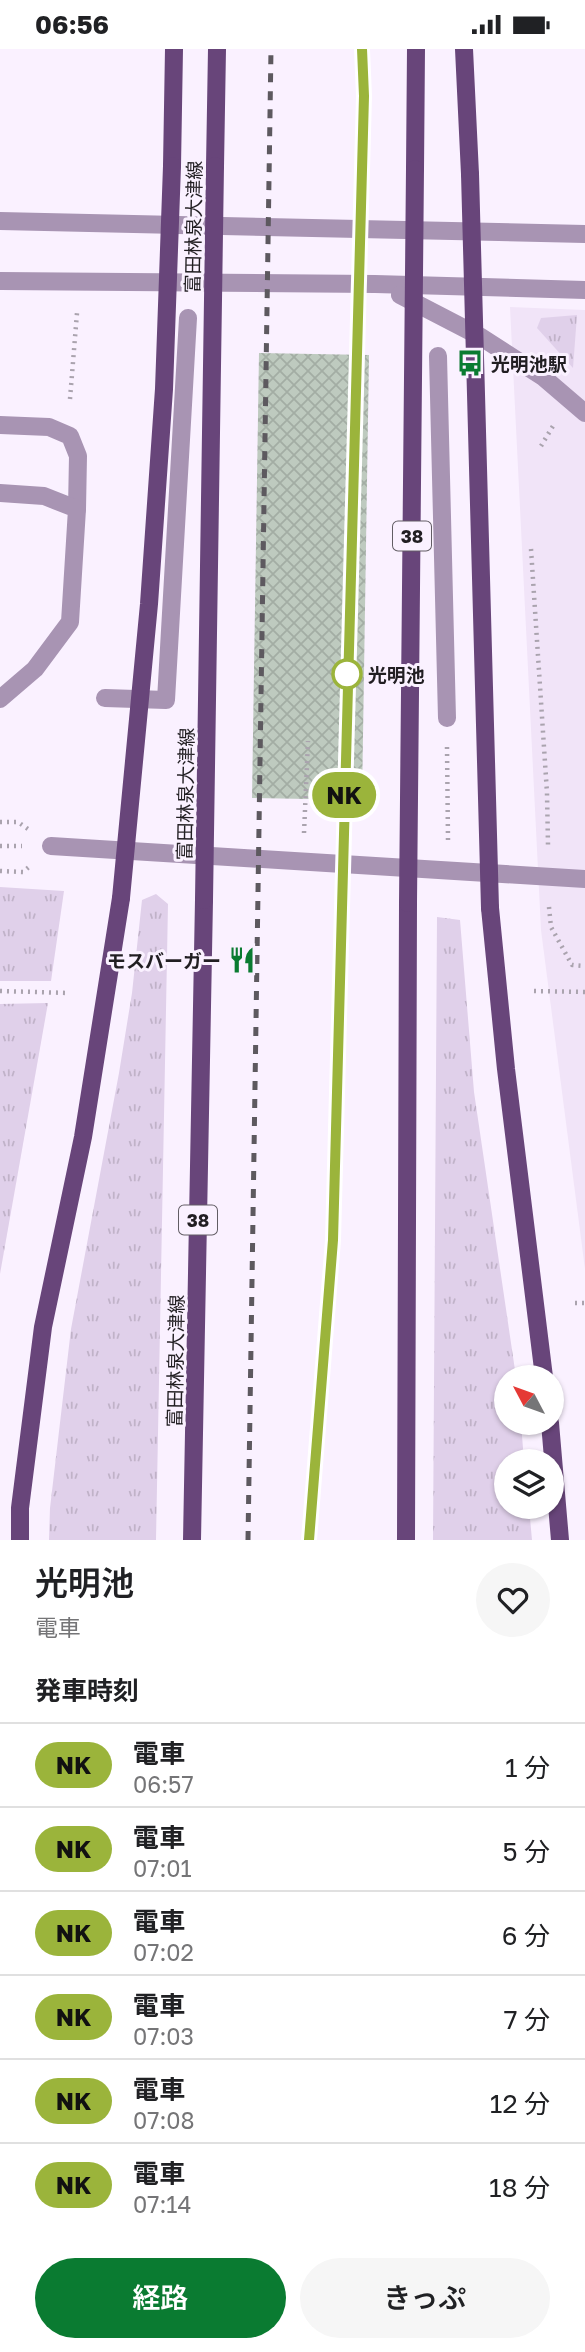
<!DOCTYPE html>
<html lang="ja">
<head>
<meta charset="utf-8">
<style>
	:root { --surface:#fff; --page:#f6f6f6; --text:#202124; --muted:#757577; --line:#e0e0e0; --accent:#0a7b31 }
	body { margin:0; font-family:"Golos Text","Noto Sans JP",sans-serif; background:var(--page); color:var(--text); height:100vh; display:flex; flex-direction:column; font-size:26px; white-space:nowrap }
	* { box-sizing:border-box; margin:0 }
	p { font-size:23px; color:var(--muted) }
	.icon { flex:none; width:38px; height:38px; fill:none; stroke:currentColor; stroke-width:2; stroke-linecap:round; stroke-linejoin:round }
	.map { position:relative; height:1491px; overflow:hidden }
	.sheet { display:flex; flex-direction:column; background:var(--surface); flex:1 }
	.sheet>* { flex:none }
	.badge { padding:0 14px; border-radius:23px; font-size:24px; line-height:46px }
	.needle { width:46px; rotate:311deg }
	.tools { position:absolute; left:494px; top:1316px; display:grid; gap:14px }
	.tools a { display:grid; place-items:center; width:70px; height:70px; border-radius:50%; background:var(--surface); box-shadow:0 2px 5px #0004; font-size:35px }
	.map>.badge { position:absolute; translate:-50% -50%; box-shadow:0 0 0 4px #fff }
	h2 { padding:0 35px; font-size:26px; line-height:63px }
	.round { display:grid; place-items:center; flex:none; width:74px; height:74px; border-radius:37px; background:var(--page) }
	.head { display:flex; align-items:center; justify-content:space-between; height:119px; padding:0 35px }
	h1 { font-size:33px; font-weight:600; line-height:52px }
	.action { display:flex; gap:14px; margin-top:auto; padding:14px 35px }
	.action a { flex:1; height:80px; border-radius:42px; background:var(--accent); color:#fff; font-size:28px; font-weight:600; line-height:80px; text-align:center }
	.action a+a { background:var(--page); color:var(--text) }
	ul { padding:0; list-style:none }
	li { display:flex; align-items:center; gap:21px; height:84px; padding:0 35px; border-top:2px solid var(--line) }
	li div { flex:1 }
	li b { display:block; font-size:26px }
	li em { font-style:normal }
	li .badge { min-width:77px; font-weight:700; text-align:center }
	.status { display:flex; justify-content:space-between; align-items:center; height:49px; padding:0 35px; background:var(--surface); direction:ltr }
	.status svg { height:19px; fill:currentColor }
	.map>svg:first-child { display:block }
	.built { fill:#f1e4f8 }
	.grass { fill:url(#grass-tufts) }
	.building { fill:url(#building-cross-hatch) }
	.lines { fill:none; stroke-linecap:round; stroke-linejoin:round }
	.path { stroke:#aaa3ae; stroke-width:4.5; stroke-dasharray:2 5; stroke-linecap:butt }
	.minor { stroke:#a894b3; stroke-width:18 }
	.major { stroke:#68457a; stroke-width:18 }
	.rail { stroke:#5d595f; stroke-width:5; stroke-dasharray:9 9; stroke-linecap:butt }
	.major-bridge { stroke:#68457a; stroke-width:18 }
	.line-casing { stroke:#fff; stroke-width:16 }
	.line { stroke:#9bb43b; stroke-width:10 }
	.stop-dot { fill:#fff; stroke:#9bb43b; stroke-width:3.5 }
	.labels { text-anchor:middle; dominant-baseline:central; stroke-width:6; stroke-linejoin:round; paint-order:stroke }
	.shield { fill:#faf1ff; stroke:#625d64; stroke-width:2 }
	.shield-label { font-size:18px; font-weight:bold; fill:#211e22 }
	.street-label { font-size:19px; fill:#211e22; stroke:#faf1ff }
	.poi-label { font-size:19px; font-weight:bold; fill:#211e22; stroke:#faf1ff; text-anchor:start }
	.stop-label { font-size:19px; font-weight:bold; fill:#211e22; stroke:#faf1ff; text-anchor:start }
</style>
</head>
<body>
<div class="status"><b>06:56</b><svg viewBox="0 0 49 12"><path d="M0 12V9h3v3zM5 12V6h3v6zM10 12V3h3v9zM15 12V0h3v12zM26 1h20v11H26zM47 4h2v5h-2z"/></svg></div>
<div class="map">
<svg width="585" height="1491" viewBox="0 0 585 1491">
	<defs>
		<pattern id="grass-tufts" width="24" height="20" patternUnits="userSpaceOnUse" patternTransform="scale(1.75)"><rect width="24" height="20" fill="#e0d0ea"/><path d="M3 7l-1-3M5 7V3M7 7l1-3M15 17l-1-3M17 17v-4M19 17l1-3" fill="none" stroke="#c0b2c8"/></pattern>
		<pattern id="building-cross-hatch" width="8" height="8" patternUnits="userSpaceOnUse" patternTransform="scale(1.75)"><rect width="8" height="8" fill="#becabf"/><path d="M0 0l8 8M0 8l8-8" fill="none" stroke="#a3ada4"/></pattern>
	</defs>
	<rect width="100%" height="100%" fill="#faf1ff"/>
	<path class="built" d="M510,258L585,261V1220L541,881Z"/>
	<g class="grass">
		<path d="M577,266L573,319L537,279L541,269Z"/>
		<path d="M0,838L64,842L51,932H0Z"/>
		<path d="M156,845L168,855L156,1491H49L50,1459L71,1280L119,1024L132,944L142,851Z"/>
		<path d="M437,868L460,871L474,1043L516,1328H506V1374H521L524,1412H506V1458H529L532,1491H433Z"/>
		<path d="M48,954L0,1225V955Z"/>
	</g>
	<path class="building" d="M259,304L369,306L362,751L252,749Z"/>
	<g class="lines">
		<g class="path">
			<path d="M70,350L77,264"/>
			<path d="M541,397L553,377"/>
			<path d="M531,500L547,744L548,796"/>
			<path d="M447,698L448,791"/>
			<path d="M0,773H18L28,780"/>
			<path d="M304,784L308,692"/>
			<path d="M0,797H22"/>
			<path d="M0,822L23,823L30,817"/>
			<path d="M549,858L551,878L572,916L585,917"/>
			<path d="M0,942L69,944"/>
			<path d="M534,942L585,943"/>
			<path d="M575,1254H585"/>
		</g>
		<g class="minor">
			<path d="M0,172L585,185"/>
			<path d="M0,232L375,235L585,241"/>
			<path d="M400,246L481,288L543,328L585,364"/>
			<path d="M438,307L447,669"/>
			<path d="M0,376L49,378L70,387L78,407L77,460"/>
			<path d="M0,444L44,447L77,460L70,573L35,620L0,650"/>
			<path d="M105,649L166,651L188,269"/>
			<path d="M51,797L585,830"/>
		</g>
		<g class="major">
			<path d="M464,0L470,125"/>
			<path d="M172,117L174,0"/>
			<path d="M215,117L217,0"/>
			<path d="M415,120L416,0"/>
			<path d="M490,859L506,1020L544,1328"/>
			<path d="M550,1374L560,1491"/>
			<path d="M20,1491V1459L43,1278L83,1088L121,849"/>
			<path d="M192,1491L204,851"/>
			<path d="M406,1491L408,854"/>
		</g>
		<g class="rail">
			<path d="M248,1491L271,0"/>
			<path d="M309,1491L333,1191L364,47L362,0"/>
		</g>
		<g class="major-bridge">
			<path d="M470,125L490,859"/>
			<path d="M121,849L149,555L164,340L172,117"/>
			<path d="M204,851L215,117"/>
			<path d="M408,854L415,120"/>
		</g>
	</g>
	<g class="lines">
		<g class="line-casing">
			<path id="line" d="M309,1491L333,1191L364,47L362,0"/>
		</g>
		<use href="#line" class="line"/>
	</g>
	<defs>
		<g id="bus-bare" transform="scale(2.1)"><path d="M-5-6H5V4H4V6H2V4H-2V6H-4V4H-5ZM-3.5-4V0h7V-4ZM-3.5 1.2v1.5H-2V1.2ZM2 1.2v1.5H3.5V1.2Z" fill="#0a7b31" stroke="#faf1ff" stroke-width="2.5" paint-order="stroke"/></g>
		<g id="restaurant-bare" transform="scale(2.1)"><path d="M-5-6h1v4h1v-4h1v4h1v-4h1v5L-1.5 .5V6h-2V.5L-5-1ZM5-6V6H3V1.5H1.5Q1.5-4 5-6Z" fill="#0a7b31" stroke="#faf1ff" stroke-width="2.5" paint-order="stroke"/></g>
	</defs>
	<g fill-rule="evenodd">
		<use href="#bus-bare" x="470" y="314"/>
		<use href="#restaurant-bare" x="242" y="911"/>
	</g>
	<circle class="stop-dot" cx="347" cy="625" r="14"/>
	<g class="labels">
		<g class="shield">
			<rect x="393" y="472.5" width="38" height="29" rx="5"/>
			<rect x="179" y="1156.5" width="38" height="29" rx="5"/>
		</g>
		<g class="shield-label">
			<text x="412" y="487">38</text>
			<text x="198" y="1171">38</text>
		</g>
		<g class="street-label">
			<text transform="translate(193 178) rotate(-89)">富田林泉大津線</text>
			<text transform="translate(185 745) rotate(-89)">富田林泉大津線</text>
			<text transform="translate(175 1312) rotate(-89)">富田林泉大津線</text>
		</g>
		<g class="poi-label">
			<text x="491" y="314">光明池駅</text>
			<text x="221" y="911" text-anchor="end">モスバーガー</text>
		</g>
		<g class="stop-label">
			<text x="368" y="625">光明池</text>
		</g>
	</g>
</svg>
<div class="tools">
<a><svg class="needle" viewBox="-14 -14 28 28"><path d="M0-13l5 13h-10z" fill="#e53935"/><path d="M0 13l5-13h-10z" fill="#757577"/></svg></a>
<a><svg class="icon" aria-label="layers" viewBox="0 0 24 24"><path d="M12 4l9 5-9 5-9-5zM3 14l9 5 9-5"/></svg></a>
</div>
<b class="badge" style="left:344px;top:746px;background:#9bb43b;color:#111">NK</b>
</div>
<section class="sheet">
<div class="head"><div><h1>光明池</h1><p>電車</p></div><a class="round"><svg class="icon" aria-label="heart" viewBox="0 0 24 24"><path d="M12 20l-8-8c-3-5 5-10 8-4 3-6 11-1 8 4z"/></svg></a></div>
<h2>発車時刻</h2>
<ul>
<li><span class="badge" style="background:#9bb43b;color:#111">NK</span><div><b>電車</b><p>06:57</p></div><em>1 分</em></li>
<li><span class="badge" style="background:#9bb43b;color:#111">NK</span><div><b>電車</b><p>07:01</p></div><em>5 分</em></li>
<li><span class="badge" style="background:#9bb43b;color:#111">NK</span><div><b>電車</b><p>07:02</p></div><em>6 分</em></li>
<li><span class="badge" style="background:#9bb43b;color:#111">NK</span><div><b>電車</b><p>07:03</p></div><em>7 分</em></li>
<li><span class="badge" style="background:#9bb43b;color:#111">NK</span><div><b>電車</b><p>07:08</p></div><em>12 分</em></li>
<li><span class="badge" style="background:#9bb43b;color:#111">NK</span><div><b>電車</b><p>07:14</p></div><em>18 分</em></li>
</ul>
<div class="action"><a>経路</a><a>きっぷ</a></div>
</section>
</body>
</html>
